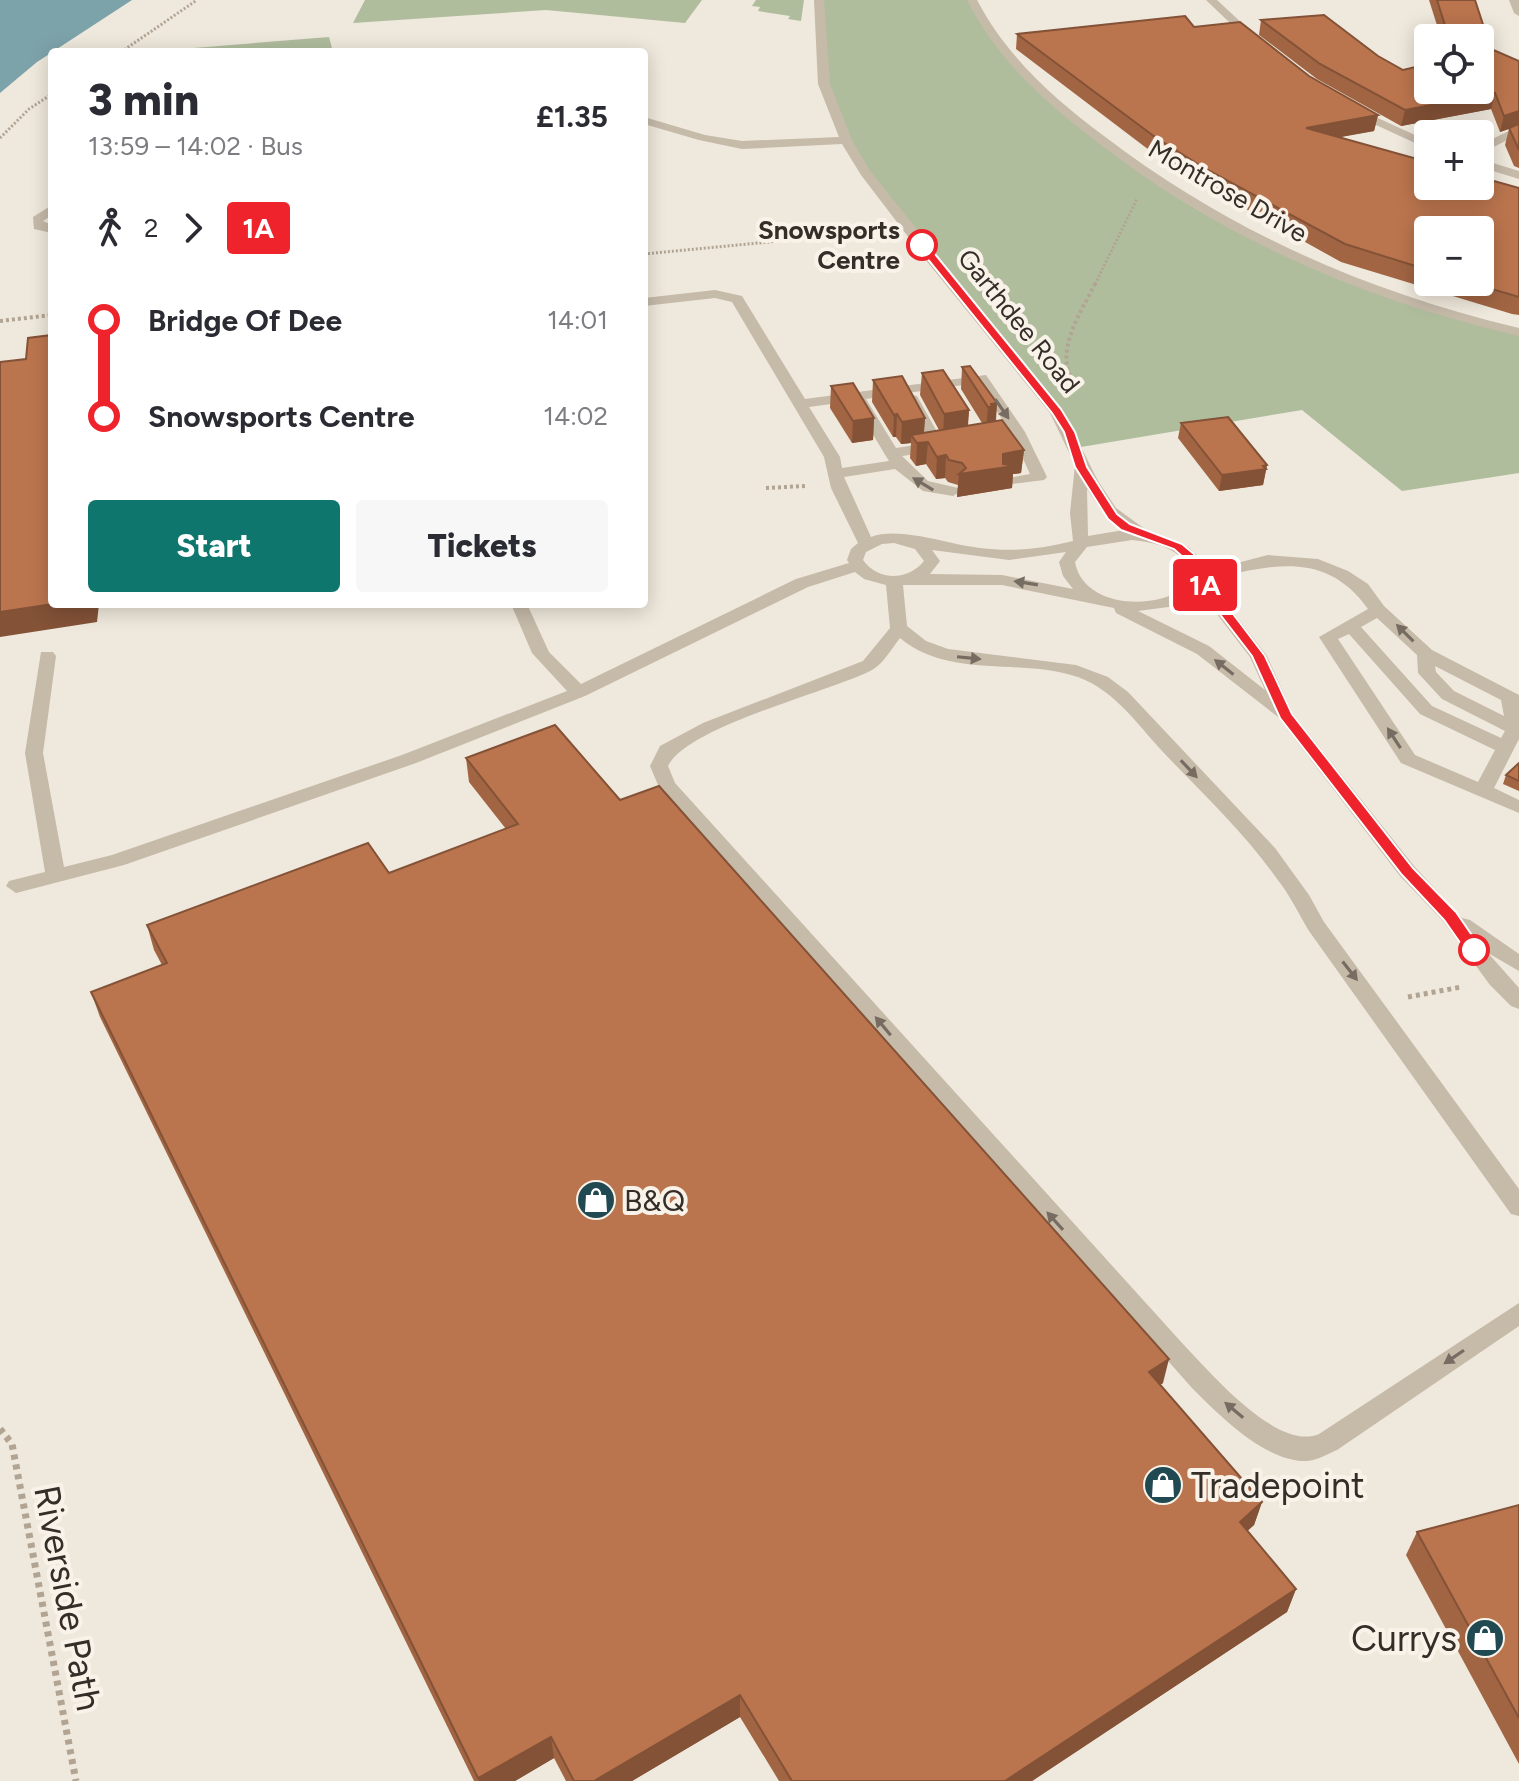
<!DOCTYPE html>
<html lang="en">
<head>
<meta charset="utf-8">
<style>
	:root { --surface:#fff; --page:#f7f7f7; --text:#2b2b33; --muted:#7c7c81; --accent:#0f766e }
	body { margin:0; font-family:Figtree,sans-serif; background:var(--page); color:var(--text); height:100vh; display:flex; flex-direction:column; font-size:30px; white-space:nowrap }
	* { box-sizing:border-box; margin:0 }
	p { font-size:26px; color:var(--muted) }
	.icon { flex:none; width:44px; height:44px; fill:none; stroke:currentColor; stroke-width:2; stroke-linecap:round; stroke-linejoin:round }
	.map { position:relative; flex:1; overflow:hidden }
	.sheet { position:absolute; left:48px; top:48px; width:600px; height:560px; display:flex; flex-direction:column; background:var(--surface); border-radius:8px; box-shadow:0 4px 20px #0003 }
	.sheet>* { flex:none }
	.badge { padding:0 16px; border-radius:6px; font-size:28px; line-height:52px }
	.fabs { position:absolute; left:1414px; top:24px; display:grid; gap:16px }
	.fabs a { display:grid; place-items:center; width:80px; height:80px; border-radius:8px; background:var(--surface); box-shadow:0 4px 20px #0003; font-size:40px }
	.map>.badge { position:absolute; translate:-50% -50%; box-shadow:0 0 0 4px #fff }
	.legs { display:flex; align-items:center; gap:12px; height:88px; padding:0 40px; font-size:26px }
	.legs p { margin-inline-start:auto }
	.overview { display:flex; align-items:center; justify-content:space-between; height:136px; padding:0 40px }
	h1 { font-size:44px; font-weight:800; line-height:60px }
	.action { display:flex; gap:16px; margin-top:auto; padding:16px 40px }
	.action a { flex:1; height:92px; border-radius:8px; background:var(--accent); color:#fff; font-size:32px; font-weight:800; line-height:92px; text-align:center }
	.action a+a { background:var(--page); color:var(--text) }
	ul { padding:0 40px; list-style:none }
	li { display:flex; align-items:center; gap:28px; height:96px; font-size:30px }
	li i { display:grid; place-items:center; width:12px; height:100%; margin:0 10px; background:currentColor }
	li i::after { content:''; width:20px; height:20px; margin:-10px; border:6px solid; border-radius:50%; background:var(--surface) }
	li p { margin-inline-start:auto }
	li:first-child i { background:linear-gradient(#0000 50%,currentColor 0) }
	li:last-child i { background:linear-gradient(currentColor 50%,#0000 0) }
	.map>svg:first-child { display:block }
	.green { fill:#afbd9d }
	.water { fill:#7da3aa }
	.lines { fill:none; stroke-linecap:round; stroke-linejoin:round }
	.path-far3 { stroke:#b2a493; stroke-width:3; stroke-dasharray:2 2; stroke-linecap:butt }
	.path-far2 { stroke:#b2a493; stroke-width:4; stroke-dasharray:3 3; stroke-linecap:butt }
	.path-far1 { stroke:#b2a493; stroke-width:5; stroke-dasharray:4 4; stroke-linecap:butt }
	.path { stroke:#b2a493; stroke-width:7; stroke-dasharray:5 5; stroke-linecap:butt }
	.minor { fill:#c6baa9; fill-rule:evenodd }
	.wall { fill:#a16543; fill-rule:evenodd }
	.shaded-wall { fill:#835237 }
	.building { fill:#bb754e; stroke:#835237; stroke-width:2 }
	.oneway { fill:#766c62 }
	.line-1 { fill:#ee232c; stroke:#fff; stroke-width:2 }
	.stop-1-dot { fill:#fff; stroke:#ee232c; stroke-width:4 }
	.labels { text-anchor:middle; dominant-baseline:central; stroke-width:8; stroke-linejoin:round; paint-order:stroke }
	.far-street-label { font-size:26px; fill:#342d28; stroke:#f8f2e8 }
	.far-stop-label { font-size:26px; font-weight:bold; fill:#342d28; stroke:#f8f2e8; text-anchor:end }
	.poi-label { font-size:30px; fill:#342d28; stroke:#f8f2e8; text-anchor:start }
	.near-poi-label { font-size:36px; fill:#342d28; stroke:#f8f2e8; text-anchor:start }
	.near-street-label { font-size:36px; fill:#342d28; stroke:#f8f2e8 }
</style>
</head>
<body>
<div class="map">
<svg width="1519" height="1781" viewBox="0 0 1519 1781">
	<rect width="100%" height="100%" fill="#efe8dc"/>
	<g class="green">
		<path d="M365,0H702L685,23L546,10L353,23Z"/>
		<path d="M756,0H804L801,21L788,19L790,16L758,11L760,7L752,6Z"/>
		<path d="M819,0H972L1027,77L1149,177L1340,279L1519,332V473L1402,491L1302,410L1075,448L1069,432L865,172L831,107Z"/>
		<path d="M329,37L333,52H194V48Z"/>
	</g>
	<path class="water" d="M0,0H132L37,62L0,93Z"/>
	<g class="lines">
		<g class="path-far3">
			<path d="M121,52L197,0"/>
			<path d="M0,138L29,109L52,94"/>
			<path d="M644,254L873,232"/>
			<path d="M1095,284L1137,199"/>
		</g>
		<g class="path-far2">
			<path d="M0,321L52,315"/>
			<path d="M1070,376C1057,345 1083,309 1096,282"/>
			<path d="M766,488L805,486"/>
		</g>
		<path class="path-far1" d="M1408,997L1461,987"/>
		<path class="path" d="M0,1429L12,1444L76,1781"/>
		<g class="minor">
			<path d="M814,0H824L830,84L852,140L870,171L1062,409L1098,481L1116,508L1149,532L1188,547L1198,556L1206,571L1268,555L1318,559L1348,571L1368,584L1384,606L1432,650L1519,695V739L1494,788L1519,800V813L1401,763L1319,637L1368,609C1326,549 1269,565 1208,580L1267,656L1293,714L1414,866L1462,918L1470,920L1519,954V971L1488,953L1519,988V1009L1511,1006L1490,985L1443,921L1400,876L1278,717L1197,654L1116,613L1114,608L1002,585H903L907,626L926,641L948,649L1076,665L1108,677L1128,692L1275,848L1309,895L1324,922L1519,1189V1216L1511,1214L1309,931C1298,913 1290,895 1277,879C1244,832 1202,793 1163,752C1135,722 1112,686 1071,675C1015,659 948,678 900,638C892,648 883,664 872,670C827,693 688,726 668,766L675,783L1183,1344C1209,1371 1277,1452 1319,1434L1519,1303V1326L1337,1450C1328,1454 1317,1460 1307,1461C1265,1462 1219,1415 1192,1388L658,785L650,766L660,746L703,723L863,661L890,628L886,585L864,579L855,572L808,587L585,696L416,763L124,865L16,893L6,886L9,881L45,872L25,753L41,652H53L56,656L43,753L64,867L112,855L402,755L567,691L532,653L511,604H527L549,652L581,684L796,579L849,563L847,560L851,549L858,543L831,488L824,457L732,302L715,298L644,306V298L715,290L742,296L805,399L986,375L1025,432L1047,477L1044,480L1003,485V479L1030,474L1013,437L985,442L978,438L980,435L1009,429L977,383L866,399L896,448L928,443L905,399L912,395L917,396L945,446L937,451L902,456L928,481L958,488L961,491L953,496L923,491L895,469L844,477L871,537C900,526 949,545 980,548C1012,552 1042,549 1073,541L1070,513L1075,465L1050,413L929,264L861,175L842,144L742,149L699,140L644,124V117L705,135L742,141L839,137L818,84ZM853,401L884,453L889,461L842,468L840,457L809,407ZM1087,489L1105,515L1124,530L1088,536ZM1132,540C1154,542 1182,548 1190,572L1184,588C1153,611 1083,607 1075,562L1087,547ZM894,543L915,549L924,561C908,581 878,581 863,560L866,552L882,544ZM932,550L1009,560L1066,552L1059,562L1063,576L1073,589L1002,575L930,574L940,561ZM1199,591L1250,657L1265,690L1209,646L1138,611L1176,606ZM1377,618L1417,655L1418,673L1442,699L1505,731L1501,738L1432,706L1361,627ZM1349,634L1420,714L1495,750L1478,782L1415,755L1338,639ZM1435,666L1501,700L1504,716L1454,691L1436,672Z"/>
			<path d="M967,0H977C1007,57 1053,98 1104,136C1228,231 1367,292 1519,328V336C1365,300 1223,240 1097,142C1045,102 997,60 967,0Z"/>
			<path d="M1206,0H1217L1259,39V43H1251Z"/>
			<path d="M1509,0H1519V16L1514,13Z"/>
			<path d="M1348,108H1356L1428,141V149L1348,112Z"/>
			<path d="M1519,126V134L1480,154V145Z"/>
			<path d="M1480,159L1519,171V179L1480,167Z"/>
			<path d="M52,205V215L43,221L52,225V233L34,229L33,217Z"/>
		</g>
	</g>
	<g class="wall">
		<path d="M1429,0H1475L1491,49L1519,61V168L1514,166L1505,145L1509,129L1500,132L1491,109L1401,126L1317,79L1259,35L1261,20L1378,56L1428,90L1480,38H1441Z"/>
		<path d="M1194,27L1309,76L1378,115L1374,131L1339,137L1519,188V315L1512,314L1341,262L1201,184L1153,153L1016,49L1017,34ZM1428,230L1480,282H1428Z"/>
		<path d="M962,367L997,403L996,421L1024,450L1021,473L1013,474L1012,488L957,497L958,485L948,482L945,478L936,479L926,464L916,466L910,458L911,443L901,444L896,437H893L872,402L873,380L925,418L924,433L939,430L920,395L922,373L969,410L968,426L982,423L961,389Z"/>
		<path d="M831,386L874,418L873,440L852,443L830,408Z"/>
		<path d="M1181,423L1267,465L1263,485L1219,491L1178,438Z"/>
		<path d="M466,758L620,800L1163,1383L1160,1385L1262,1502L1254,1525L1247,1531L1296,1589L1287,1612L1032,1781H779L740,1717L632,1781H566L554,1758L515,1781H474L100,1017L91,992L162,965L154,950L147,925L389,873L506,829L469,782Z"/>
		<path d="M1519,763V791L1503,784L1506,775Z"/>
		<path d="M1519,1505V1764L1406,1555L1417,1532Z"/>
	</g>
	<g class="shaded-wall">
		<path d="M1495,93L1491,109L1401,126L1405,110Z"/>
		<path d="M1519,111V125L1500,132L1504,116Z"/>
		<path d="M1378,115L1374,131L1303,144L1306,128Z"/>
		<path d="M997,403L995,426L986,430L988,407L991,404Z"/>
		<path d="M969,410L967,433L943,437L944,414Z"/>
		<path d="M897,414L896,437H893L894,415Z"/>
		<path d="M874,418L873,440L852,443L853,421Z"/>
		<path d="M925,418L923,441L911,435V443L901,444L902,422Z"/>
		<path d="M928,442L926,464L916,466L917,443Z"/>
		<path d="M1024,450L1021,473L1013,474L1012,488L957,497L959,474L1003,454Z"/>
		<path d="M946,455L945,478L936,479L937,457Z"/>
		<path d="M1267,465L1263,485L1219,491L1222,475Z"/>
		<path d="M53,604H99L97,622L0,637V612Z"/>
		<path d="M1169,1359L1163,1383L1143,1396L1149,1372Z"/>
		<path d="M1262,1502L1254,1525L1232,1545L1240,1522Z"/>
		<path d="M1296,1589L1287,1612L1032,1781H1005Z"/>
		<path d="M740,1695V1717L632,1781H594Z"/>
		<path d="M551,1737L554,1758L515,1781H479L478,1778Z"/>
	</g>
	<g class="building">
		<path d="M1437,0H1475L1491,49L1519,61V111L1504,116L1495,93L1405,110L1320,64L1261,20L1324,15L1378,56L1403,70L1428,64V90H1480V38H1449Z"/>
		<path d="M1185,16L1194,27L1240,22L1309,76L1378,115L1306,128L1428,162V186H1480V177L1519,188V297L1468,282H1480V230H1428V270L1345,244L1204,168L1155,137L1017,34Z"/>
		<path d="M1519,124V150L1509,128Z"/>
		<path d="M52,335L53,604L0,612V362L26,359L28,338Z"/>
		<path d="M970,366L997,403L991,404L992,407H988L962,367Z"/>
		<path d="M943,370L969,410L944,414L922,373Z"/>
		<path d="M902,376L925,418L902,422L897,414L894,415L873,380Z"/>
		<path d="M853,383L874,418L853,421L831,386Z"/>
		<path d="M1228,417L1267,465L1263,466L1266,469L1222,475L1181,423Z"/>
		<path d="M1002,420L1024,450L1003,454V464L1014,466L959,474L966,468L962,463L949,460L946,455L937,457L928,442L917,443L911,435Z"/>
		<path d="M555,725L620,800L659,786L1169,1359L1149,1372L1262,1502L1240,1522L1296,1589L1005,1781H792L740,1695L594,1781H574L551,1737L478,1778L91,992L167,963L147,925L368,843L389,873L518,824L466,758Z"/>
		<path d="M1519,763V781L1506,775Z"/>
		<path d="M1519,1505V1718L1417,1532Z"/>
	</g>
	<defs><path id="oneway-solid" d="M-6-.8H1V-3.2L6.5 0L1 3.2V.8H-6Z" transform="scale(2)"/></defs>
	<g class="oneway">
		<use href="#oneway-solid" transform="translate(1002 409) rotate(55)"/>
		<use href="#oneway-solid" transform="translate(923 484) rotate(-149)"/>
		<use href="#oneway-solid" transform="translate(1026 583) rotate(-171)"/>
		<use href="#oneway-solid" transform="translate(1405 633) rotate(-135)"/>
		<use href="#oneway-solid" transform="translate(969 658) rotate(6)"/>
		<use href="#oneway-solid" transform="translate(1224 667) rotate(-142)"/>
		<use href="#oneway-solid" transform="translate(1394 738) rotate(-123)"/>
		<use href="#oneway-solid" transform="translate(1189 769) rotate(47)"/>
		<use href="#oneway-solid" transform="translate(1350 971) rotate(52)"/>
		<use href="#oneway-solid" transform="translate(883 1026) rotate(-130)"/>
		<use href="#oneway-solid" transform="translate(1055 1221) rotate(-132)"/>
		<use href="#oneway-solid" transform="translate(1454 1357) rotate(146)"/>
		<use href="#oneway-solid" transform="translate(1234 1410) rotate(-140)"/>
	</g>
	<path class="line-1" d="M918,243H926L1061,409L1075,432L1087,467L1117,514L1130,524L1182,544L1194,554L1205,577L1265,656L1292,714L1413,868L1456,912L1482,950L1479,954H1468L1444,920L1402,875L1280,718L1252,656L1192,578L1184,558L1174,549L1121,530L1108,519L1075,467L1064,432L1052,413L918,247Z"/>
	<defs>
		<g id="shop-disc" transform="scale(2)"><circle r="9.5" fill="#214952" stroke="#f8f2e8"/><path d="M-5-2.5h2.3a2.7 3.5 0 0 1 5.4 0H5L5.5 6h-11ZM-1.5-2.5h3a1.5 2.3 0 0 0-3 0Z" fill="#fff"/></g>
	</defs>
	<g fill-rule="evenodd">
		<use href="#shop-disc" x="596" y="1200"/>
		<use href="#shop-disc" x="1163" y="1485"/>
		<use href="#shop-disc" x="1485" y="1638"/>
	</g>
	<g class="stop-1-dot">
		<circle cx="922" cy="245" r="14"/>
		<circle cx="1474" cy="950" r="14"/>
	</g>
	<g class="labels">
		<g class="far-street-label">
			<text transform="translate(1228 191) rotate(30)">Montrose Drive</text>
			<text transform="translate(1019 321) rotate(51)">Garthdee Road</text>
		</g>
		<g class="far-stop-label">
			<text x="900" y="230">Snowsports<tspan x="900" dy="30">Centre</tspan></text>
		</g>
		<g class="poi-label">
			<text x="624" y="1200">B&amp;Q</text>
		</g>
		<g class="near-poi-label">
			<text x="1191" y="1485">Tradepoint</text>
			<text x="1457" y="1638" text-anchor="end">Currys</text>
		</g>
		<g class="near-street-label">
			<text transform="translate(68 1598) rotate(79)">Riverside Path</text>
		</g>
	</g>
</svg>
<div class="fabs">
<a><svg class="icon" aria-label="locate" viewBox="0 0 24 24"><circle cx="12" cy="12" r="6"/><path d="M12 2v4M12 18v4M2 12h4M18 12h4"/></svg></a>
<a>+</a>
<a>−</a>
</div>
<b class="badge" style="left:1205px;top:585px;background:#ee232c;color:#fff">1A</b>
<section class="sheet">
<div class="overview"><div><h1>3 min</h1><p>13:59 – 14:02 · Bus</p></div><b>£1.35</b></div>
<div class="legs"><svg class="icon" aria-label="walk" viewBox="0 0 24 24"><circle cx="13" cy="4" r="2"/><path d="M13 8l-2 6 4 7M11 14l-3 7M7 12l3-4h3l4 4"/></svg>2<svg class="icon" aria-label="forward" viewBox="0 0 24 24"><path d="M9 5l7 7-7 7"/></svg><b class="badge" style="background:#ee232c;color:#fff">1A</b></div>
<ul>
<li><i style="color:#ee232c"></i><b>Bridge Of Dee</b><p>14:01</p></li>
<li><i style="color:#ee232c"></i><b>Snowsports Centre</b><p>14:02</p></li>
</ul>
<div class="action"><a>Start</a><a>Tickets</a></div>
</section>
</div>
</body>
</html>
